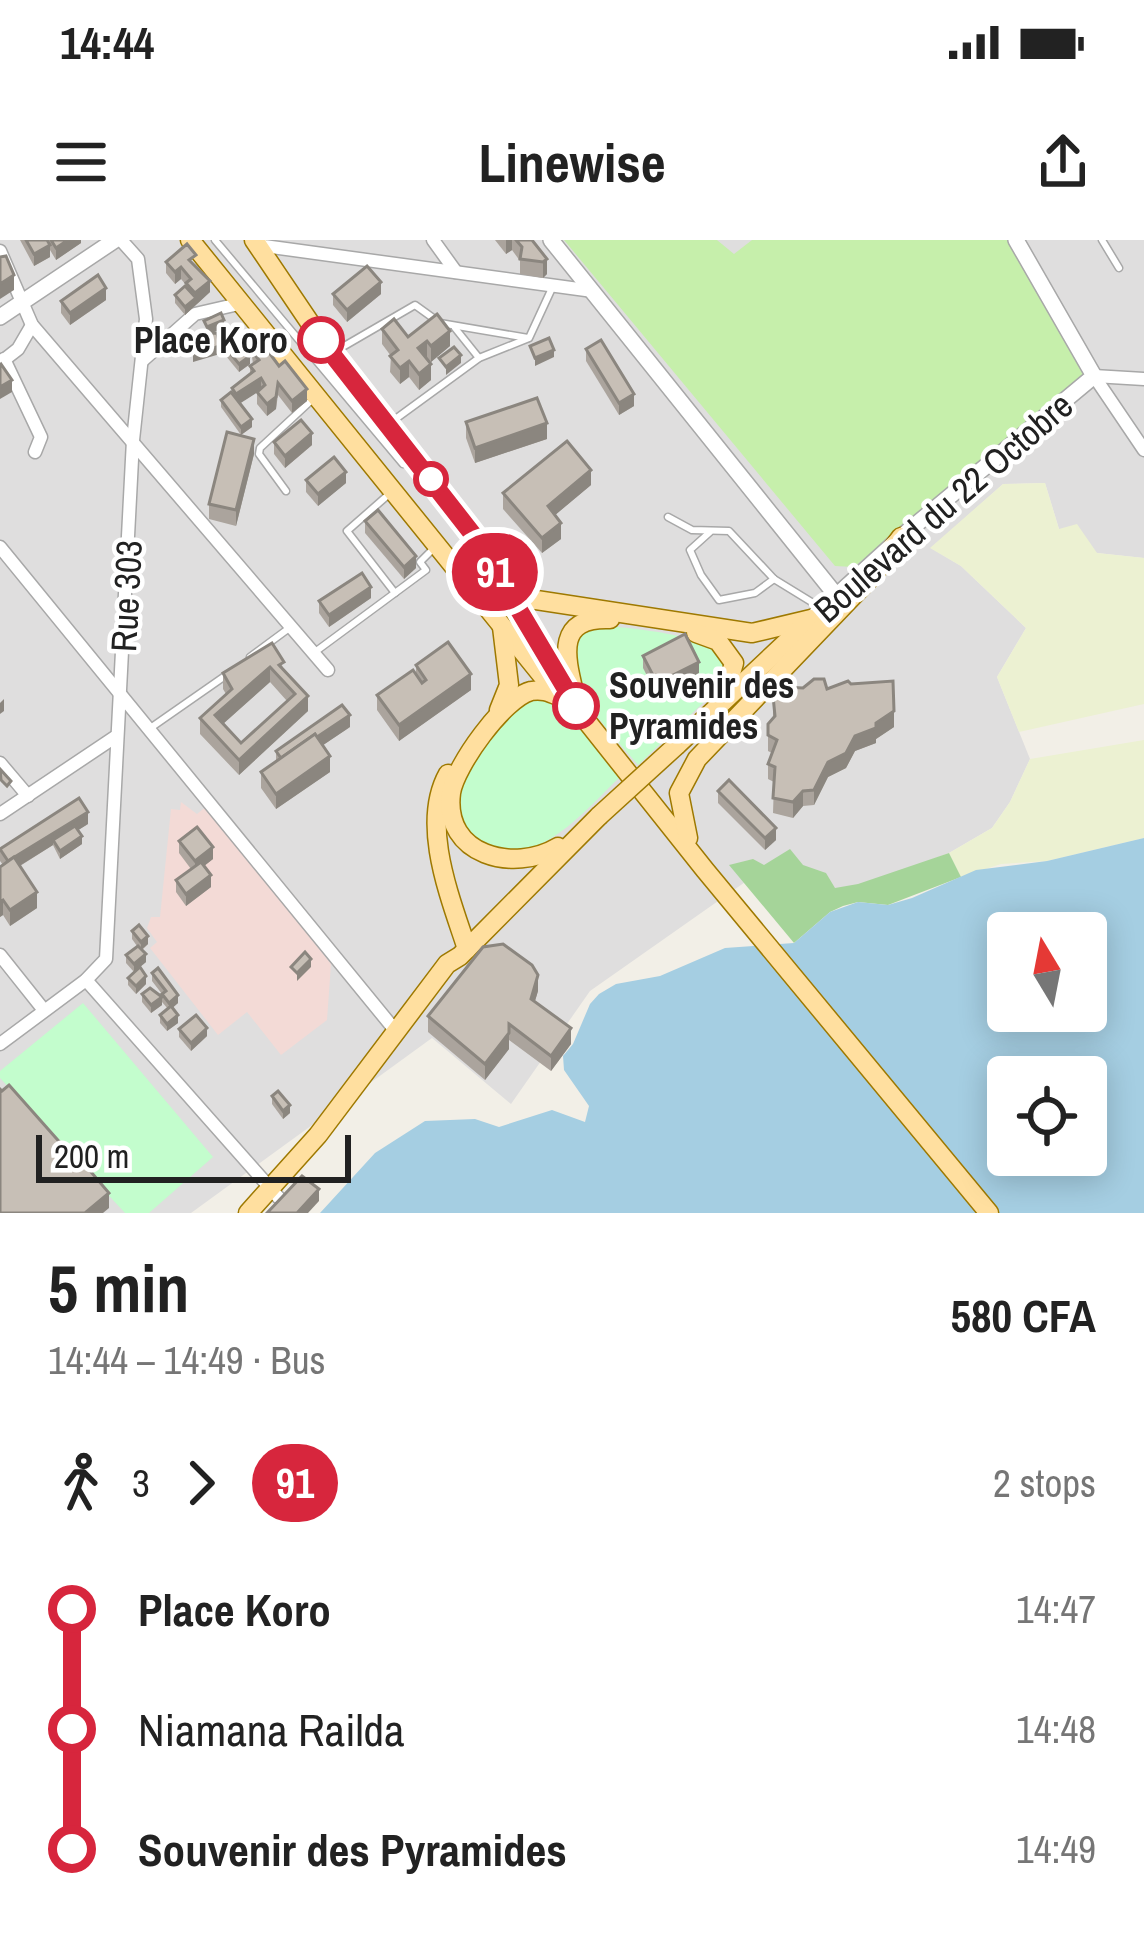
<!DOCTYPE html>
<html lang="en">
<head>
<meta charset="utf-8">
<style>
	:root { --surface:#fff; --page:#f2f2f2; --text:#222; --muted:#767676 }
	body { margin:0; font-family:"Archivo Narrow",sans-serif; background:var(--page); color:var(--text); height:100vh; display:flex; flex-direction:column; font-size:45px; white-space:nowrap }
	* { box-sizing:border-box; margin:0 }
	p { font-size:39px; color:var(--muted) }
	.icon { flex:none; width:66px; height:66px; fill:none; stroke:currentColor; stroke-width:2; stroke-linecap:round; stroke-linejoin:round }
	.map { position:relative; height:973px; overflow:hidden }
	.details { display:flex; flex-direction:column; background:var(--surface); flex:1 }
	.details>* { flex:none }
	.badge { padding:0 24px; border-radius:39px; font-size:42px; line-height:78px }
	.needle { width:78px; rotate:350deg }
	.controls { position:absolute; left:987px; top:672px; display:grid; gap:24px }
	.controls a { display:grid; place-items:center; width:120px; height:120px; border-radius:12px; background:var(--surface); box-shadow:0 6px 30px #0003; font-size:60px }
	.scale { position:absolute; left:36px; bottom:30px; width:315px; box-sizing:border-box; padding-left:12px; border:6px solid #212121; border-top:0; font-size:33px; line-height:42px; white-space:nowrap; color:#212121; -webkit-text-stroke:9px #fff; paint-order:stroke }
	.map>.badge { position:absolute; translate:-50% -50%; box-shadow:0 0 0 6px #fff }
	.legs { display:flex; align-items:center; gap:18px; height:132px; padding:0 48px; font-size:39px }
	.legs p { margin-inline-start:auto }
	.summary { display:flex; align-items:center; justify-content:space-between; height:204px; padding:0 48px }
	h1 { font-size:66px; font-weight:700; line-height:90px }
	ul { padding:0 48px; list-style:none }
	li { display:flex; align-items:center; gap:42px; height:120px; font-size:45px }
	li i { display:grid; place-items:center; width:18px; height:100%; margin:0 15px; background:currentColor }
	li i::after { content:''; width:30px; height:30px; margin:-15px; border:9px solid; border-radius:50%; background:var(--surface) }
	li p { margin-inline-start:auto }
	li:first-child i { background:linear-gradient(#0000 50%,currentColor 0) }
	li:last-child i { background:linear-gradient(currentColor 50%,#0000 0) }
	.status { display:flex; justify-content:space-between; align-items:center; height:84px; padding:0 60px; background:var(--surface); direction:ltr }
	.status svg { height:33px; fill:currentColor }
	header { display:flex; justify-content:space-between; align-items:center; height:156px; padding:0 48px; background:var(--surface); font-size:54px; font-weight:700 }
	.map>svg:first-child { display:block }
	.residential { fill:#dfdede }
	.commercial { fill:#f3dad6 }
	.farmland { fill:#ecf1d2 }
	.grass { fill:#c6efab }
	.forest { fill:#a5d499 }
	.park { fill:#c3fdcd }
	.water { fill:#a5cee2; fill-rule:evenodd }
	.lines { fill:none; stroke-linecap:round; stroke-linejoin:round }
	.service-casing { stroke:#a8a8a8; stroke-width:9 }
	.minor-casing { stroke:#a8a8a8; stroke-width:15 }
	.tertiary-casing { stroke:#a8a8a8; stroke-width:18 }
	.primary-casing { stroke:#9e7900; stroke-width:21 }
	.service { stroke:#fff; stroke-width:6 }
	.minor { stroke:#fff; stroke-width:12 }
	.tertiary { stroke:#fff; stroke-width:15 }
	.primary { stroke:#ffdf9f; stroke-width:18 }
	.primary-bridge-casing { stroke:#9e7900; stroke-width:21; stroke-linecap:butt }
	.primary-bridge { stroke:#ffdf9f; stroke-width:18 }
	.wall { fill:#aba49d; fill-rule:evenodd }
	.shaded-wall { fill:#8b867f }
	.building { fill:#c7bfb6; stroke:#8b867f; stroke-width:3; fill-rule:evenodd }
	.line-1-casing { stroke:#fff; stroke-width:27 }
	.line-1 { stroke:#d7263d; stroke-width:18 }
	.stop-1-dot { fill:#fff; stroke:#d7263d; stroke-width:6 }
	.labels { text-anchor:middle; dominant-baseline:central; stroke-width:9; stroke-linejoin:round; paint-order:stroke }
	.stop-label { font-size:36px; font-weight:bold; fill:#212121; stroke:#fff; text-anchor:end }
	.street-label { font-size:36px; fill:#212121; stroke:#fff }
</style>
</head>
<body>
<div class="status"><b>14:44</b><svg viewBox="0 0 49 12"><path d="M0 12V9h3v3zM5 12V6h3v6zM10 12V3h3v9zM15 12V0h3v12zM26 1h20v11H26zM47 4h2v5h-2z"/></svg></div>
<header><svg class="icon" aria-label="menu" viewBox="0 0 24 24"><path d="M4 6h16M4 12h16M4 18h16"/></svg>Linewise<svg class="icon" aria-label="share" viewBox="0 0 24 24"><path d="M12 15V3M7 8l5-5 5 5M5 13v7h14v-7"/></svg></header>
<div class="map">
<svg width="1144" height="973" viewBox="0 0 1144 973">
	<rect width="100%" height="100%" fill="#f2efe7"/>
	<path class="residential" d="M0,0H1144V318L1097,313L1059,289L1045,243L1003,244L931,308L961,326L1026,388L997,437L1030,519L1010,562L992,588L949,613L830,658L748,640L590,751L511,864L432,798L191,973H0Z"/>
	<path class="commercial" d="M181,562L197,574L207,566L331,724L327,780L281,815L247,772L218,795L150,708L157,702L147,688L151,677H160L171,569L180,570Z"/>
	<g class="farmland">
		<path d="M1045,243L1059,289L1077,284L1097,313L1144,318V464L1019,492L997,437L1026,388L961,326L930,308L1003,244Z"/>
		<path d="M1144,500V598L1047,621L1001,624L961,637L949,613L992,588L1010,562L1030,519Z"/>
	</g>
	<path class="grass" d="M564,0H717L734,14L752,0H1014L1092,132L854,327L835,326Z"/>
	<path class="forest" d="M790,609L803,625L826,633L835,648L858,644L949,613L961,637L888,665L858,662L843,666L830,672L794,703L729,625L753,619L764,625Z"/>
	<g class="park">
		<path d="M602,385C631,389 703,393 722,416C729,424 726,434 724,443L638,525C610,491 557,442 576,393Z"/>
		<path d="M540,459L563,468L619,538C595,561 571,589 541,604C504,621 451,598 457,552C460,530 496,484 514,469C521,464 531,462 540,459Z"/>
		<path d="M83,763L213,917L149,973H125L0,838V831Z"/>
	</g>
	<path class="water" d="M1144,598V973H320L375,913L425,881L475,879L499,887L552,870L585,882L589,866L564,830L563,816L573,804L590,764L599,754L616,744L660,736L725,708L794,703L830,672L858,662L888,665L912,658L976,630L1047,621ZM1008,693H1086V771H1008ZM1008,837H1086V915H1008Z"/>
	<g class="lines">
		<g class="service-casing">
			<g id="service">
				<path d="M215,0L403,224"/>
				<path d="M1102,0L1119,28"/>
				<path d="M455,88L479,118"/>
				<path d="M334,112L415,65L440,83L528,98"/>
				<path d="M390,183L479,118L529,98L553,46"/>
				<path d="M286,251L259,214L260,208L315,157"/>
				<path d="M388,255L347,291L395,353"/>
				<path d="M668,277L692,290L729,291L774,339L818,366"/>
				<path d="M710,292L690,310L701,335L719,360L755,353L774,339"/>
				<path d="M315,412L426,330L420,322L435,307"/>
				<path d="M250,417L292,386"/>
				<path d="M149,489L225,436"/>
			</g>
		</g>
		<g class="minor-casing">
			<g id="minor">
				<path d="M433,0L456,32"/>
				<path d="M257,5L593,51"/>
				<path d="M0,11L32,85L328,430"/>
				<path d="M4,119L41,197L35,212"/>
				<path d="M142,121L195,74L243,63"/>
				<path d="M0,123L18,109L32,85"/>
				<path d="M1094,136L1144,210"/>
				<path d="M1094,136L1144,139"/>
				<path d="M0,307L394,789"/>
				<path d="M0,523L28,556"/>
				<path d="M0,574L115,497"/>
				<path d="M0,715L43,769"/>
				<path d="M86,740L279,958"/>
				<path d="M0,804L86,740L106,719L133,200L146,79L138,19L121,0"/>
			</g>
		</g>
		<g class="tertiary-casing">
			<g id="tertiary">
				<path d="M551,0L835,354"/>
				<path d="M0,77L115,0"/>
				<path d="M811,379L901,297L1094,136L1016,0"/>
			</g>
		</g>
		<g class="primary-casing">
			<g id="primary">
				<path d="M190,0L557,454"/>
				<path d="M254,0L331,114L478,301L577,469L705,630L989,973"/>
				<path d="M510,356L752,393L811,379"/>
				<path d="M696,393L718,401L734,423L723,461"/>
				<path d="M574,452C565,415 556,377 610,379"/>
				<path d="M499,470L509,445L502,387"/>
				<path d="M677,505L808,382"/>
				<path d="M448,534C420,584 450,657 467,709"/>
				<path d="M688,598L679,553L697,519L874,334L901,297"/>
				<path d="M558,607C514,633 443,616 451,553C455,526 504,458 531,451C542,449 549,452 558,456"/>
				<path d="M248,973L318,895L447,724L460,716L599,576"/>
			</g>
		</g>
		<use href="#service" class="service"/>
		<use href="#minor" class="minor"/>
		<use href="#tertiary" class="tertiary"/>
		<use href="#primary" class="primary"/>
		<g class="primary-bridge-casing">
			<path id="primary-bridge" d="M599,576L677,505"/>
		</g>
		<use href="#primary-bridge" class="primary-bridge"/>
	</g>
	<g class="wall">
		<path d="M20,0H81V3L56,20L50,10V17L34,26Z"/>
		<path d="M495,0H532L547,19V34L543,38L520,34V21L512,10L506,14Z"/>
		<path d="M166,22L196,27L210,52L185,75L175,63V55L186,45L181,39L175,44L166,33Z"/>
		<path d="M333,54H381L347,82L333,65Z"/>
		<path d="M106,60L70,85L61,73V61Z"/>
		<path d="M382,89L450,106L431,122L426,118L431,140L419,150L409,137L400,144L390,132L391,116L382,104Z"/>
		<path d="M221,102L250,124L239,132L221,110Z"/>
		<path d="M586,109L634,166L619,175L586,121Z"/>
		<path d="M251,110L307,161L292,173L278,155L276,169L267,176L257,164V152L240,163L252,187L241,195L221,167V160L232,152V148L250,134V126L253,124Z"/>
		<path d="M466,182L547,199L475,223L466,198Z"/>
		<path d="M274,202L312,205L285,228L274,214Z"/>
		<path d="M254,214L236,286L209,279V264Z"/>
		<path d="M306,240L346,243L318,266L306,252Z"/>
		<path d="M591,245L555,275L561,299L542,313L503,269V253Z"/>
		<path d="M365,281L416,328L404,339L365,293Z"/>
		<path d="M371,358L329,387L319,373V361Z"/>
		<path d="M272,403L284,430L308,471L239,535L200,494V478L226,454L223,449V433ZM270,442L287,461L241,503L223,484Z"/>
		<path d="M643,416L699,433L657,455L643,428Z"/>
		<path d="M416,425L471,450L399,501L377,470V455L416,434Z"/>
		<path d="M827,449L894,487L876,499V503L855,511L846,528L828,537L814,565L803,566L793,578L773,573L774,542L768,539V524L772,513L768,511V484L773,478V456Z"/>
		<path d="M350,487L323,505L330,532L276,569L261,548V532L276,521V511Z"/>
		<path d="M718,551L776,600L765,610L718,563Z"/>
		<path d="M88,584L78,590L82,604L60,619L53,605L20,626L37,668L10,686L3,675L0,677V627L3,625L0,621V609Z"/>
		<path d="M179,601L213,619L204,626L211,647L186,666L176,652V640L191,629L179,613Z"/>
		<path d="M132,691L148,704L142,710L146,722L134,732L126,723V715L137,706L132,699Z"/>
		<path d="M152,733L178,763L172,768L178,783L167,791L160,783V775L168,769L162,762V754L152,741Z"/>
		<path d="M128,738L146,744L136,754L128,745Z"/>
		<path d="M538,751L535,761L571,804L551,831L509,800V809L485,840L428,792V776Z"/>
		<path d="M142,754L162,765L151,773L142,762Z"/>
		<path d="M179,789L207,796L191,811L179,797Z"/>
		<path d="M272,856L290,873L283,879L272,864Z"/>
	</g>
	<g class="shaded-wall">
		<path d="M68,0H81V3L56,20V8Z"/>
		<path d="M506,0H512V10L506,14Z"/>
		<path d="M50,5V17L34,26V14Z"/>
		<path d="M547,19V34L543,38V22Z"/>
		<path d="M181,27V39L175,44V32Z"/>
		<path d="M14,35V50L0,59V44Z"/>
		<path d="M210,41V52L185,75V67L195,59V53Z"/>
		<path d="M381,42V54L347,82V70Z"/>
		<path d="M106,48V60L70,85V73Z"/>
		<path d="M224,80V88L207,95V87Z"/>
		<path d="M450,91V106L431,122V106Z"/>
		<path d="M427,101V117L418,124V108Z"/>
		<path d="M220,106V114L193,122V114Z"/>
		<path d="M554,110V117L535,126V118Z"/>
		<path d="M461,115V123L446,135V127Z"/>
		<path d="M250,116V124L239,132V124Z"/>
		<path d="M409,121V137L400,144V128Z"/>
		<path d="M431,124V140L419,150V134Z"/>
		<path d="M261,138V150L236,166V154Z"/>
		<path d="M12,140V152L0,159V147Z"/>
		<path d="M278,143L276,169L267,176V164Z"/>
		<path d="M307,149V161L292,173V161Z"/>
		<path d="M634,154V166L619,175V163Z"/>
		<path d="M252,179V187L241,195V187Z"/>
		<path d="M547,183V199L475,223V208Z"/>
		<path d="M312,193V205L285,228V216Z"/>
		<path d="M254,199V214L236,286V270Z"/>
		<path d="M591,230V245L548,281V266Z"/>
		<path d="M346,232V243L318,266V254Z"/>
		<path d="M561,283V299L542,313V298Z"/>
		<path d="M416,316V328L404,339V327Z"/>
		<path d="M371,347V358L329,387V375Z"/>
		<path d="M699,422V433L657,455V443Z"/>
		<path d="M270,427V442L215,491V475Z"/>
		<path d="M471,434V450L399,501V485Z"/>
		<path d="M308,456V471L239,535V520Z"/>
		<path d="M4,459V471L0,474V463Z"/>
		<path d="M894,471V487L876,499V503L855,511L846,528L828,537L814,565V550L828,522L855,496Z"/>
		<path d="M350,475V487L283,532V520Z"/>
		<path d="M330,516V532L276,569V554Z"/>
		<path d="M803,551V566L793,578V562Z"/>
		<path d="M88,572V584L56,604L53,600V605L8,633V622Z"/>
		<path d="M776,588V600L765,610V598Z"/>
		<path d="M82,596V604L60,619V611Z"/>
		<path d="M213,607V619L195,633V621Z"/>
		<path d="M211,635V647L186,666V654Z"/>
		<path d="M37,652V668L10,686V670Z"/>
		<path d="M3,660V675L0,677V662Z"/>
		<path d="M148,696V704L141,710V702Z"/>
		<path d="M146,714V722L134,732V724Z"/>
		<path d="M311,719V727L297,741V733Z"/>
		<path d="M538,735V751L531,774V759Z"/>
		<path d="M146,736V744L136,754V746Z"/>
		<path d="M178,755V763L169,771V763Z"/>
		<path d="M162,757V765L151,773V765Z"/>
		<path d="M178,775V783L167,791V784Z"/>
		<path d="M207,788V796L191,811V803Z"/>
		<path d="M571,788V804L551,831V816Z"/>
		<path d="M509,793V809L485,840V824Z"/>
		<path d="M290,865V873L283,879V871Z"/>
		<path d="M319,949V961L308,973H297Z"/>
		<path d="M109,953V968L103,973H85Z"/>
	</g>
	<g class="building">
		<path d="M26,0H47L50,5L34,14Z"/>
		<path d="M51,0H68L56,8Z"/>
		<path d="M516,0H532L547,19L543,22L520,19L522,7Z"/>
		<path d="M187,4L196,15L189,20L210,41L195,53L186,43L191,39L181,27L175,32L166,22Z"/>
		<path d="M6,16L14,35L0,44V17Z"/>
		<path d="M367,26L381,42L347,70L333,54Z"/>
		<path d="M98,35L106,48L70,73L61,61Z"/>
		<path d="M185,46L196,58L185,67L175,55Z"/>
		<path d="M221,73L224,80L207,87L204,81Z"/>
		<path d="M437,74L450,91L431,106L427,101L418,108L431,124L419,134L409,121L400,128L390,116L398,110L382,89L394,79L408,97Z"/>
		<path d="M217,93L220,106L193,114L190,100L196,99L195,94Z"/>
		<path d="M232,93L250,116L239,124L221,102Z"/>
		<path d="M549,98L554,110L535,118L530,106Z"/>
		<path d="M601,100L634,154L619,163L586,109Z"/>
		<path d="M262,103L279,126L285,121L307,149L292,161L278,143L276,157L267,164L257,152L265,145L261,138L236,154L232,148L254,131L250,126L259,120L251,110Z"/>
		<path d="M454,107L461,115L446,127L439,118Z"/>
		<path d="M1,124L12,140L0,147V125Z"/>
		<path d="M231,152L252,179L241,187L221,160Z"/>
		<path d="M537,158L547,183L475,208L466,182Z"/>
		<path d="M301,180L312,193L285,216L274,202Z"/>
		<path d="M227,192L254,199L236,270L209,264Z"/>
		<path d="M567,201L591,230L548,266L561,283L542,298L503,253Z"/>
		<path d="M334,217L346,232L318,254L306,240Z"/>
		<path d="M378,270L416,316L404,327L365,281Z"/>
		<path d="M362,333L371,347L329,375L319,361Z"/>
		<path d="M685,394L699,422L657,443L643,416Z"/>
		<path d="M448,402L471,434L399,485L377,455L413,430L422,443L426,440L416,425Z"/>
		<path d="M272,403L284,422L279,425L308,456L239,520L200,478L232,449L223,433ZM270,427L295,454L241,503L215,475Z"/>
		<path d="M814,439H824L827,449L848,441L851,444L893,441L894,471L876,483V488L855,496L846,513L828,522L814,550L803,551L793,562L773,558L775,527L768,524L777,500L768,495V484L775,476L773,456L784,447L803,448Z"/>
		<path d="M342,465L350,475L317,497L315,494L281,518L276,511Z"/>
		<path d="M315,494L330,516L276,554L261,532Z"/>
		<path d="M0,529L11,541L7,546L1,540Z"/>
		<path d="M729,540L776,588L765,598L718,551Z"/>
		<path d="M79,558L88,572L8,621L0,609Z"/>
		<path d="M75,586L82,596L60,611L53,600Z"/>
		<path d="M197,587L213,607L195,621L179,601Z"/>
		<path d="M14,617L37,652L10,670L3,660L0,662V627Z"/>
		<path d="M201,622L211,635L186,654L176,640Z"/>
		<path d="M139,685L148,696L141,702L132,691Z"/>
		<path d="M503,704L532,725L538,735L531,759L571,788L551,816L509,784V793L485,824L428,776L483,707Z"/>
		<path d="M138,706L146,714L134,724L126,715Z"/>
		<path d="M305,712L311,719L297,733L291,727Z"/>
		<path d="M140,727L146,736L136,746L128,738Z"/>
		<path d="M158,728L178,755L169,763L162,754L166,751L152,733Z"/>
		<path d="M150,748L162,757L151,765L142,754Z"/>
		<path d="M171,766L178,775L167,784L160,775Z"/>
		<path d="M196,775L207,788L191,803L179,789Z"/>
		<path d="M9,845L71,915L67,921L70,926L80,919L109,953L85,973H0V849L2,851Z"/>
		<path d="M278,851L290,865L283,871L272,856Z"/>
		<path d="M302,936L319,949L297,973H267Z"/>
	</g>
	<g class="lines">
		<g class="line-1-casing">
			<path id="line-1" d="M321,100L478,301L576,466"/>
		</g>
		<use href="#line-1" class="line-1"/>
	</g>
	<g class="stop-1-dot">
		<circle cx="321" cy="100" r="21"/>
		<circle cx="431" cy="239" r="15"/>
		<circle cx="576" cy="466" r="21"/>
	</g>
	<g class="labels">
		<g class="stop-label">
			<text x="288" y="100">Place Koro</text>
			<text x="609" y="445" text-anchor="start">Souvenir des<tspan x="609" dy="41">Pyramides</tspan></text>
		</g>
		<g class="street-label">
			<text transform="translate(943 267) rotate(-41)">Boulevard du 22 Octobre</text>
			<text transform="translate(126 356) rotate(-87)">Rue 303</text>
		</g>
	</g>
</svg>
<div class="controls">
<a><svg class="needle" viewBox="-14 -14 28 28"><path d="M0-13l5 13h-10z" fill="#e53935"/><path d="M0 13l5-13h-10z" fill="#767676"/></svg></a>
<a><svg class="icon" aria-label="locate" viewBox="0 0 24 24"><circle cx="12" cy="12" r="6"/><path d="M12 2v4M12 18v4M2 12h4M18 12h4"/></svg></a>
</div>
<div class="scale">200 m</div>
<b class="badge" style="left:495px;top:332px;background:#d7263d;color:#fff">91</b>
</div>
<section class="details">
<div class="summary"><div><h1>5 min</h1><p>14:44 – 14:49 · Bus</p></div><b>580 CFA</b></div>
<div class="legs"><svg class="icon" aria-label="walk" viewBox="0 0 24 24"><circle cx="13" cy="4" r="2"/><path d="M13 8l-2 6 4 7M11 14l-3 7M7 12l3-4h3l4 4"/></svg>3<svg class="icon" aria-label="forward" viewBox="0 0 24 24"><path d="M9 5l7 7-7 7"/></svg><b class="badge" style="background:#d7263d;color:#fff">91</b><p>2 stops</p></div>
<ul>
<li><i style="color:#d7263d"></i><b>Place Koro</b><p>14:47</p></li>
<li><i style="color:#d7263d"></i><span>Niamana Railda</span><p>14:48</p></li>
<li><i style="color:#d7263d"></i><b>Souvenir des Pyramides</b><p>14:49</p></li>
</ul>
</section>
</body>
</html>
